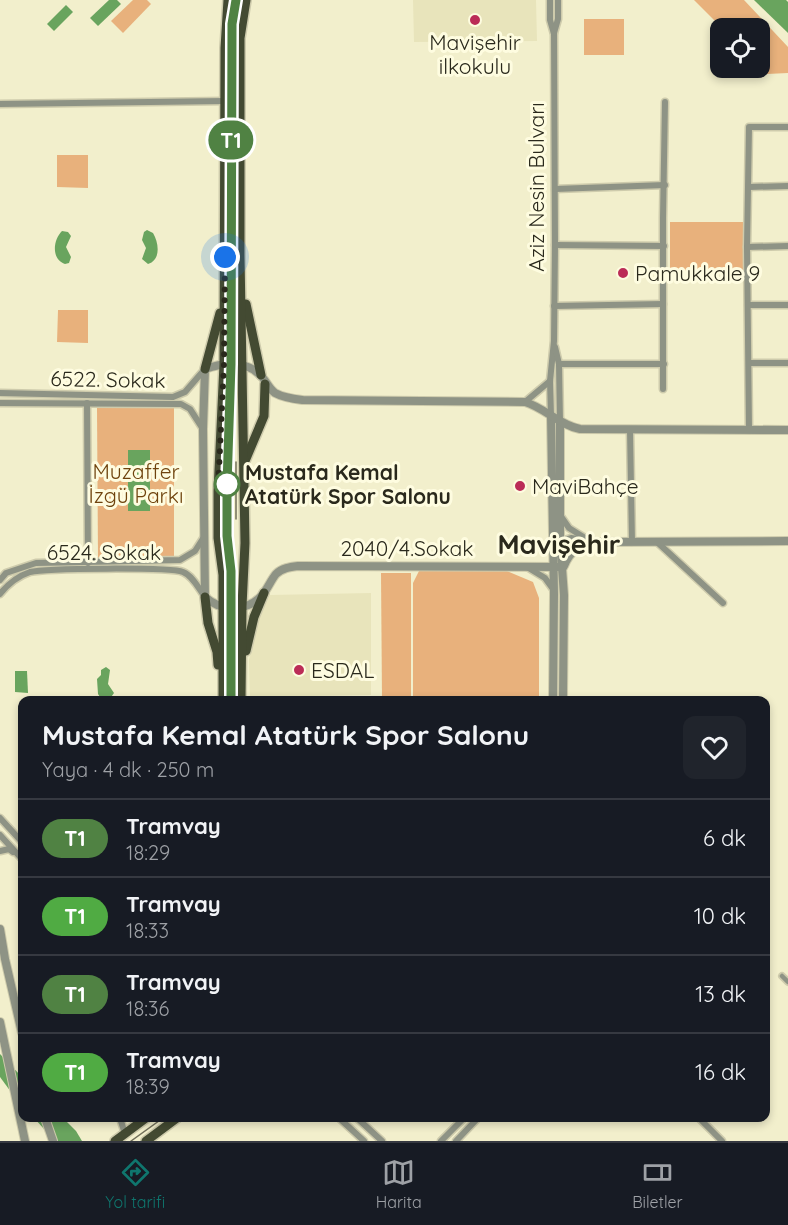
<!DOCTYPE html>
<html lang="tr">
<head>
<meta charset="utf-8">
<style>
	:root { --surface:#171b24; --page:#20242c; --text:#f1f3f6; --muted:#9ea1a6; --line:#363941; --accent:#0f766e }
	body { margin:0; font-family:Quicksand,sans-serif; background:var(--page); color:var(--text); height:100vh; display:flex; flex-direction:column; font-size:22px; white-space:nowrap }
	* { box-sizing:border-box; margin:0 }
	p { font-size:20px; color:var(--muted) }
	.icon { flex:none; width:33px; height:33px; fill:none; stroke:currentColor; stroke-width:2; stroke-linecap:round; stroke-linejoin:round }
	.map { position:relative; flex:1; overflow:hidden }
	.details { position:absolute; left:18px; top:696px; width:752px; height:426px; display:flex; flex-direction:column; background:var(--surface); border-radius:12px; box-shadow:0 3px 9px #0003 }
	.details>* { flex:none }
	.badge { padding:0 12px; border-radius:20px; font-size:21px; line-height:39px }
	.tools { position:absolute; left:710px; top:18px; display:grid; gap:12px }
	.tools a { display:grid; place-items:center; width:60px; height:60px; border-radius:12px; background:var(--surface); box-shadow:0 3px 9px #0003; font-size:30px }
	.you { position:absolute; width:30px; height:30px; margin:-15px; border:4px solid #fff; border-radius:50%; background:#1a73e8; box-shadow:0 0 0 9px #1a73e833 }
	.map>.badge { position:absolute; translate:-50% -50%; box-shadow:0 0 0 3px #fff }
	.round { display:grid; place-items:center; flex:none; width:63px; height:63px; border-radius:12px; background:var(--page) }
	.summary { display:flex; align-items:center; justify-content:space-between; height:102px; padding:0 24px }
	h1 { font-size:28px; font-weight:700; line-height:45px }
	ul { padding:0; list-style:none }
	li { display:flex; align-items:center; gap:18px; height:78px; padding:0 24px; border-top:2px solid var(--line) }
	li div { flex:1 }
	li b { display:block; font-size:22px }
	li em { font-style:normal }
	li .badge { min-width:66px; font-weight:700; text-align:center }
	.tabs { display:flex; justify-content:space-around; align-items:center; height:84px; border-top:2px solid var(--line); background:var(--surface); font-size:16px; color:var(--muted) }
	.tabs a { display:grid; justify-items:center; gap:3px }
	.tabs .selected { color:var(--accent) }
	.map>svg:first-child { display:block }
	.built { fill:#e8e4bb }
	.green { fill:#e8b17c }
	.water { fill:#69a45e }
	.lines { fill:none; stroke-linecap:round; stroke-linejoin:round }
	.pedestrian-casing { stroke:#cecbac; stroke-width:8 }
	.minor-casing { stroke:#cecbac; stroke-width:9 }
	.tertiary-casing { stroke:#cecbac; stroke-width:10 }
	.primary-casing { stroke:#cecbac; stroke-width:12 }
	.pedestrian { stroke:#8e9385; stroke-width:4.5 }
	.minor { stroke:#8e9385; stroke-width:6 }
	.tertiary { stroke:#8e9385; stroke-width:8 }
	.primary { stroke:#434a32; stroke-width:9 }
	.tram { stroke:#716f5a; stroke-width:1.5 }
	.line-casing { stroke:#fff; stroke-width:14 }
	.line { stroke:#508243; stroke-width:9 }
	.walk { stroke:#2a291c; stroke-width:6; stroke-dasharray:0 10.8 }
	.poi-dot { fill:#bb2c57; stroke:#fefce0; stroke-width:2 }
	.stop-dot { fill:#fff; stroke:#508243; stroke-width:3 }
	.labels { text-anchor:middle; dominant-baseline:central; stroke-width:6; stroke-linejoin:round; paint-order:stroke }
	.poi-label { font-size:21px; fill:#2a291c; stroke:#fefce0; text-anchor:start }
	.street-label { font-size:21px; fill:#2a291c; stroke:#fefce0 }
	.park-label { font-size:21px; fill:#6f430d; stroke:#fefce0 }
	.stop-label { font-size:21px; font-weight:bold; fill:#2a291c; stroke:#fefce0; text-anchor:start }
	.district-label { font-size:27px; font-weight:bold; fill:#2a291c; stroke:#fefce0 }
</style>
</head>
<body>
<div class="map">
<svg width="788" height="1141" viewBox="0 0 788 1141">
	<rect width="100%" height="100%" fill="#f2efcc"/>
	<g class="built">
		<path d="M413,0H536L537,41L414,42Z"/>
		<path d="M371,593V695L250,697L249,660L259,618L270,595Z"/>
	</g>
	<g class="green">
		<path d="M133,0H147L151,4L123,33L111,21Z"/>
		<path d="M694,0H744L788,47V73L746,75L730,68H759V28H720V37L718,24Z"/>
		<rect x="584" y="19" width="40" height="36"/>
		<path d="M57,155H88V188L57,187Z"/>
		<path d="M670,222H746V270L670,271Z"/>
		<path d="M58,310H88V343L57,342Z"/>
		<path d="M97,408H174V557L98,558Z"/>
		<path d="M419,571H507L533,582L539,598V700H413V583Z"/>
		<path d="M381,573H411V700H382Z"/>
	</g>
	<g class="water">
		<path d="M109,0H117L121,4L98,26L90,18Z"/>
		<path d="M754,0H786L788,2V33Z"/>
		<path d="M66,5L73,12L54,31L47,24Z"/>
		<path d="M147,230L153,233C159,243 161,260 148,264L142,259L146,248L142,240L144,232Z"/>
		<path d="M62,231L68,232L71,236L66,247L71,257L69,263L65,264C51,259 53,240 62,231Z"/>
		<rect x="128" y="450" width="22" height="61"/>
		<path d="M106,667L110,670L108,684L114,693L109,700H102L98,694L97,679L101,675V670Z"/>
		<path d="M15,671H27L28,693L15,692Z"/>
		<path d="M0,1054L22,1077V1107L0,1077Z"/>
		<path d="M34,1118H63L76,1131L82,1141H55Z"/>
	</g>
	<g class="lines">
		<g class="pedestrian-casing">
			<path id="pedestrian" d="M782,976L788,982"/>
		</g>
		<g class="minor-casing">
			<g id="minor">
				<path d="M550,0V20L554,34L555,245L554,341L550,381L551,416"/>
				<path d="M554,33L558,19V0"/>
				<path d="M0,104L225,101"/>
				<path d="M749,187L788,186"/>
				<path d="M555,189L665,185"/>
				<path d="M555,245L664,246"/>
				<path d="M747,247L788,246"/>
				<path d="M748,305H788"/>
				<path d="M554,306L663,304"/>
				<path d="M555,347L559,364L560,422"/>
				<path d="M749,363H788"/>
				<path d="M559,364H664"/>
				<path d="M663,389V218L665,102"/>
				<path d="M0,393L173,397L185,392L205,369"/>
				<path d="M525,402L550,381"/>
				<path d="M0,403L181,404L190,409L203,429"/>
				<path d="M87,403L88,563"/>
				<path d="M630,430L632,542"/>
				<path d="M749,430L747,247L749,127H788"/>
				<path d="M560,515L569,528L585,538"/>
				<path d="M558,542L571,538L601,542"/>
				<path d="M657,542L723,603"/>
				<path d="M527,567L545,578L553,589"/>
				<path d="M0,580L6,573L36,563L180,560L195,551L204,537"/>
				<path d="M0,594C8,584 18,576 30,572C45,568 171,567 183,572C193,576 199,589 205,597"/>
				<path d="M0,818L22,842"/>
				<path d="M0,835L22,859"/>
				<path d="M0,851L9,849L13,852"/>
				<path d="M120,1118L125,1134"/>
				<path d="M132,1118L142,1120"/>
				<path d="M339,1118L364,1141"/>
				<path d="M357,1118L382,1141"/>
				<path d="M699,1118L722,1141"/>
				<path d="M441,1141L464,1118"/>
				<path d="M456,1141L478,1118"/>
			</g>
		</g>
		<g class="tertiary-casing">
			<g id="tertiary">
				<path d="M551,416L554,594L553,700"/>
				<path d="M560,422V541L564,595L563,700"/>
				<path d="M564,566C572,546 582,547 601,542L788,541"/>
				<path d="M563,567L298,566C290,567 282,568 276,574C271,580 268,588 263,594C249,612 221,612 205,597L203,429L205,369C222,363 246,360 260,375C266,380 268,388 275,393C284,398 294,399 303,400L525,402C545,408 559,425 580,429L788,430"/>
				<path d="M0,929L5,959L22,1033"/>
				<path d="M0,1022L25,1141"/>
				<path d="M45,1118L53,1141"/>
			</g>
		</g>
		<g class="primary-casing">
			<g id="primary">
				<path d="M246,304L261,375"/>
				<path d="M205,369L220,313"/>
				<path d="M245,461L264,416L265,384"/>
				<path d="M205,597L208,623L217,652L218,665"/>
				<path d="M246,651L254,617L264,593"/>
				<path d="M223,700V575L218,538V491L224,364L225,48L228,0"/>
				<path d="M241,700L242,606L245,543L240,256V38L246,0"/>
				<path d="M115,1141L146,1118"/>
				<path d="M146,1141L177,1118"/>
			</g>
		</g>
		<use href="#pedestrian" class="pedestrian"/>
		<use href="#minor" class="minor"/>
		<use href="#tertiary" class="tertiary"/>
		<use href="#primary" class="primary"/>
		<g class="tram">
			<path d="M236,519V462"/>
			<path d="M231,700V571L227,536V485L231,364L232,24L236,0"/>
			<path d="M131,1141L163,1118"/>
		</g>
	</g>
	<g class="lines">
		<g class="line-casing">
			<path id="line" d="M231,700V571L227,536V485L231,364L232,24L236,0"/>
		</g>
		<use href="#line" class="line"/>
		<path class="walk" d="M225,257L224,364L218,491L227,484"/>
	</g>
	<g class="poi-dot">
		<circle cx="475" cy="20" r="6"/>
		<circle cx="623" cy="273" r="6"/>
		<circle cx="520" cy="486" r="6"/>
		<circle cx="299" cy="670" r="6"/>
	</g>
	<circle class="stop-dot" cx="227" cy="484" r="12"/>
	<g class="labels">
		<g class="poi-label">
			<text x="475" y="42" text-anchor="middle">Mavişehir<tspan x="475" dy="24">ilkokulu</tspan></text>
			<text x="635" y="273">Pamukkale 9</text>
			<text x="532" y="486">MaviBahçe</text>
			<text x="311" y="670">ESDAL</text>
		</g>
		<g class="street-label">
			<text transform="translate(536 187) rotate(-90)">Aziz Nesin Bulvarı</text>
			<text transform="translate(108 379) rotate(1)">6522. Sokak</text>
			<text x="407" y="548">2040/4.Sokak</text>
			<text x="104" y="552">6524. Sokak</text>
		</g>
		<g class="park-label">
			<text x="136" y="471">Muzaffer<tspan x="136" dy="24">İzgü Parkı</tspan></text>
		</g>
		<g class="stop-label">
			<text x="245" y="472">Mustafa Kemal<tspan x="245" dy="24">Atatürk Spor Salonu</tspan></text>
		</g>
		<g class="district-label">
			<text x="559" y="544">Mavişehir</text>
		</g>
	</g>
</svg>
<div class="tools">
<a><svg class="icon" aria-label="locate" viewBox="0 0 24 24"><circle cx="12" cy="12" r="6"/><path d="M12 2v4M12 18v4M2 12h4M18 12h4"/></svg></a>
</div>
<div class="you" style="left:225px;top:257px"></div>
<b class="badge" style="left:231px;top:140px;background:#508243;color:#fff">T1</b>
<section class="details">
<div class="summary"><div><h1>Mustafa Kemal Atatürk Spor Salonu</h1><p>Yaya · 4 dk · 250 m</p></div><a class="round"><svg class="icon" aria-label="heart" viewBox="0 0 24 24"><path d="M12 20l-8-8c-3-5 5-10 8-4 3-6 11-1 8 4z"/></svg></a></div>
<ul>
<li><span class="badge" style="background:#508243;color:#fff">T1</span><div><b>Tramvay</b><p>18:29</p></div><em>6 dk</em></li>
<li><span class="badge" style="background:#50ab43;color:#fff">T1</span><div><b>Tramvay</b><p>18:33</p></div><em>10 dk</em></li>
<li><span class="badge" style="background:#508243;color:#fff">T1</span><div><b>Tramvay</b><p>18:36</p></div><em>13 dk</em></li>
<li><span class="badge" style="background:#50ab43;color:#fff">T1</span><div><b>Tramvay</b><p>18:39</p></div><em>16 dk</em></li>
</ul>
</section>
</div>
<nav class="tabs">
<a class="selected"><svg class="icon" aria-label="directions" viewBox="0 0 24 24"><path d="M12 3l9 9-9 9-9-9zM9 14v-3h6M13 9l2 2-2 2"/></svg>Yol tarifi</a>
<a><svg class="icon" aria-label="map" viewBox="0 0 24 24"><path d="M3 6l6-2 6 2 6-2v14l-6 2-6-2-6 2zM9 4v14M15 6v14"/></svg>Harita</a>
<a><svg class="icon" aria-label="tickets" viewBox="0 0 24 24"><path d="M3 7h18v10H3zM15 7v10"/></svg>Biletler</a>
</nav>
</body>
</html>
